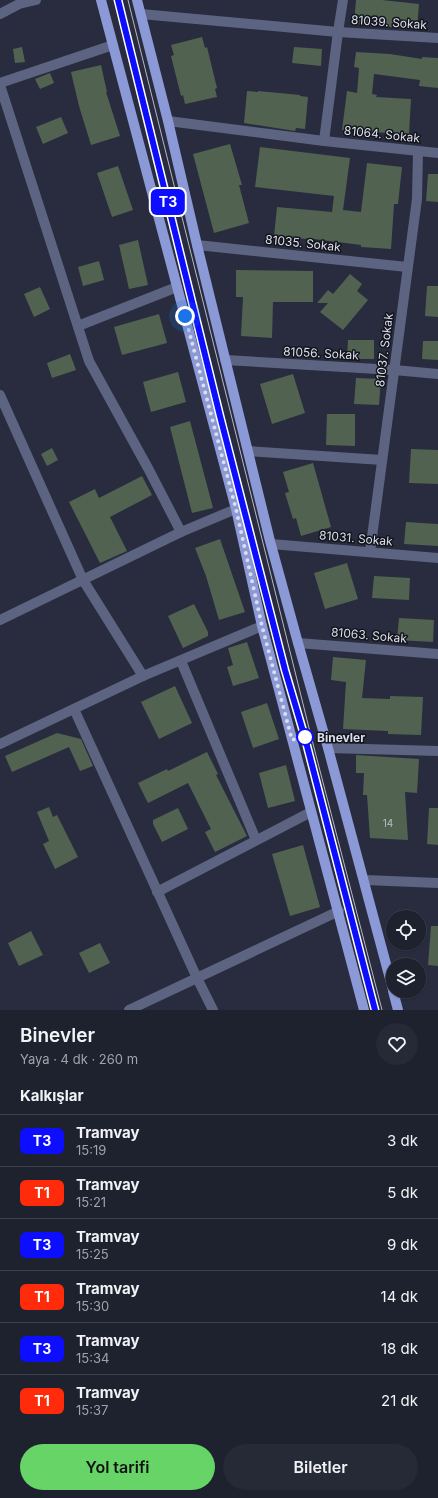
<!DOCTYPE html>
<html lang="tr">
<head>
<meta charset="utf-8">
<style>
	:root { --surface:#1e212e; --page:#262936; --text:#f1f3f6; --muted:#a1a3aa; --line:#3c3e4a; --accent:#66d466 }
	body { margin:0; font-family:Inter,sans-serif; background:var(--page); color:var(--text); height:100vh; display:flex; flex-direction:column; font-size:15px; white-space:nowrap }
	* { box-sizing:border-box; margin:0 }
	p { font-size:13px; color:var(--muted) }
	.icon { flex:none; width:22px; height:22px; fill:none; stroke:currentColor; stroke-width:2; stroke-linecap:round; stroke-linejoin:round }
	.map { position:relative; height:1010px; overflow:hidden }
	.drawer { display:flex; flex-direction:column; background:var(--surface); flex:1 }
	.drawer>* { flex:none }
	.badge { padding:0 8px; border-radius:6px; font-size:14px; line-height:26px }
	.tools { position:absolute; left:386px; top:910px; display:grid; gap:8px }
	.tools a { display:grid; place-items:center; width:40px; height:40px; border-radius:50%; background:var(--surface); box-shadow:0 1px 3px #0004,0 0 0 1px var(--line); font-size:20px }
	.you { position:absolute; width:20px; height:20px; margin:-10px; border:3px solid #fff; border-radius:50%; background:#1a73e8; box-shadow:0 0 0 6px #1a73e833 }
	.map>.badge { position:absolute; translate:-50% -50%; box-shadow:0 0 0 2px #fff }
	h2 { padding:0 20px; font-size:15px; line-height:36px }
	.round { display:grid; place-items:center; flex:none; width:42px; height:42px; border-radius:21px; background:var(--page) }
	.summary { display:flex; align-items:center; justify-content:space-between; height:68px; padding:0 20px }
	h1 { font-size:19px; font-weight:600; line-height:30px }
	.action { display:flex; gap:8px; margin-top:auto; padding:8px 20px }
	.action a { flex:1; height:46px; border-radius:24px; background:var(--accent); color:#111; font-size:16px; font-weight:600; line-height:46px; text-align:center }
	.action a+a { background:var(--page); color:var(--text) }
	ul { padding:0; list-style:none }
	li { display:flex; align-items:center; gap:12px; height:52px; padding:0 20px; border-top:1px solid var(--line) }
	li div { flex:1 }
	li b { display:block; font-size:15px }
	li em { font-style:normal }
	li .badge { min-width:44px; font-weight:700; text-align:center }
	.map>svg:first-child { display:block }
	.building { fill:#516250 }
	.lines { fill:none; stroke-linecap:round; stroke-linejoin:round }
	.minor { stroke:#5c6482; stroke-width:10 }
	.major { stroke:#8b99d7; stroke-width:10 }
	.tram { stroke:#b4b8c5; stroke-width:1 }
	.line-casing { stroke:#fff; stroke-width:9 }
	.line { stroke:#0d0dff; stroke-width:6 }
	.walk { stroke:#dcdfeb; stroke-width:4; stroke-dasharray:0 7.2 }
	.stop-dot { fill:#fff; stroke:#0d0dff; stroke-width:2 }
	.labels { text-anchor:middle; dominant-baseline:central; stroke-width:3; stroke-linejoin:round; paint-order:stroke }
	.number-label { font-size:10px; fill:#b9c0c4 }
	.street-label { font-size:12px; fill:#dcdfeb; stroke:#13151d }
	.stop-label { font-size:12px; font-weight:bold; fill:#dcdfeb; stroke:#13151d; text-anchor:start }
</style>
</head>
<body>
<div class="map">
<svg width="438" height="1010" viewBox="0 0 438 1010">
	<rect width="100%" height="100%" fill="#282c3e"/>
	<g class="building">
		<path d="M356,0H382L419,4L417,29L354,24Z"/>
		<path d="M202,37L205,48L207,47L217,88L215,89L217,97L185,104L183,95L181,96L171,56L174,55L171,45Z"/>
		<path d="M22,47L25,62L15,63L13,49Z"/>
		<path d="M294,47L322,49L321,66L292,63Z"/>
		<path d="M356,52L390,54L422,59V57L438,58V88L419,86L420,80L374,74L372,94L377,95L376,97L411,99L409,134L372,132V133L342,130L347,91L357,93L359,68L354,67Z"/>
		<path d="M101,65L107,92H106L120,136L91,145L79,106L71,72Z"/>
		<path d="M50,73L54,83L40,89L35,79Z"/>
		<path d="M247,91L258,92V91L300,95V96L308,97L305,129L296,128L295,131L244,123Z"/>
		<path d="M61,117L68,133L43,144L36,127Z"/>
		<path d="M230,144L242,185H239L249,223L214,233L193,154Z"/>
		<path d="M260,147L350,158L343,210L361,212L367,163L402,167L398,204H394L391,249L361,247V245L306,238V239L274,236L277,207L332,212L334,196L255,187Z"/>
		<path d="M118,166L133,210L112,217L97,173Z"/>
		<path d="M428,174H438V202L426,201Z"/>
		<path d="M138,240L148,285L129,289L119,245Z"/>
		<path d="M99,261L104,280L83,286L78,267Z"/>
		<path d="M236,270L313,271V302H273L272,338L241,336L243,297H236Z"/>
		<path d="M350,274L362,284L357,291L368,300L343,330L320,312L328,303H317L328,290L333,294Z"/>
		<path d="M427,286H438V317L425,316Z"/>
		<path d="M40,287L50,309L34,317L24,294Z"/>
		<path d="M159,314L167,343L122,355L114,327Z"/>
		<path d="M348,340H374V359H347Z"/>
		<path d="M423,341H438V360L422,359Z"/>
		<path d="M70,354L76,370L52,378L47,363Z"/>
		<path d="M178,372L186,402L151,412L143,382Z"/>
		<path d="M293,374L305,413L272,424L260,384Z"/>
		<path d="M356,378L381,379L379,405L354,404Z"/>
		<path d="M327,414H355V446L326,445Z"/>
		<path d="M190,421L213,508L192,513L170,427Z"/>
		<path d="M52,448L58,460L47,466L41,454Z"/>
		<path d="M411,449L438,450V484L409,483Z"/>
		<path d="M313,463L331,527L301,536L296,518L293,519L285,493L289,492L283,472Z"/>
		<path d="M142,476L152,495L110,517L127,551L100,563L69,502L95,489L99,498Z"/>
		<path d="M406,522L438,524V546L404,544Z"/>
		<path d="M220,539L245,612L219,620L206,576L195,548Z"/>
		<path d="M347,563L358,599L325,609L314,573Z"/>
		<path d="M374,576L410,578L409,600L372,598Z"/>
		<path d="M194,604L208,632V636L183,648L168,616Z"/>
		<path d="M399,618L434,620L433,642L397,640Z"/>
		<path d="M247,642L259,678L233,686L227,667L233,665L228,648Z"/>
		<path d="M333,657L366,660L362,698L390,699V696L423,697L421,735L388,734V731L343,729L346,682L331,680Z"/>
		<path d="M175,686L192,723L159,739L141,702Z"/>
		<path d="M267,703L279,739L253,748L241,712Z"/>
		<path d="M57,733L81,739L93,766L80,771L69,747L12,772L5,756Z"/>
		<path d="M207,752L218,774L216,775L247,836L215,852L205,832L211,829L188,783L148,803L138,783L167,769L168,771Z"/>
		<path d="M356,755L419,759L417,793L405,792L408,840L370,838L367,795H363L364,773H356Z"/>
		<path d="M286,765L295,801L268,808L259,773Z"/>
		<path d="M49,807L53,817L57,815L78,857L55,869L43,844L49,841L37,812Z"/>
		<path d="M178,808L188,829L162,842L153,824V820Z"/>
		<path d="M429,808H438V845L427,844Z"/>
		<path d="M303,845L320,907L290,916L272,854Z"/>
		<path d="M431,926H438V966L428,965Z"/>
		<path d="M31,931L43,955L19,966L8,943Z"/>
		<path d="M100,943L110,963L89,973L79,953Z"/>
	</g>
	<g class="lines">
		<g class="minor">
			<path d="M0,14L19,4L36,0"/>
			<path d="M141,14L338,32L438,38"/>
			<path d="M0,83L113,45"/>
			<path d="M0,85L89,361L149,470L181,532"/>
			<path d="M168,121L324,141L438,153"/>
			<path d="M324,141L338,32L343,0"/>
			<path d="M197,245L407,267"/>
			<path d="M78,326L177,287"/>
			<path d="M225,360L394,370L438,374"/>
			<path d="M0,395L83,580L143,676"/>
			<path d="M248,451L382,460"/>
			<path d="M271,544L438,558"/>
			<path d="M370,552L417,199L418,151"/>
			<path d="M0,620L181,532L236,509"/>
			<path d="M298,643L438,654"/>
			<path d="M181,661L256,840"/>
			<path d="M74,709L197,978L213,1010"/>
			<path d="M0,744L143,676L262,626"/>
			<path d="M328,748L438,751"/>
			<path d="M365,880L438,883"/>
			<path d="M157,892L311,812"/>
			<path d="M129,1010L339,911"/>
		</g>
		<g class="major">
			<path d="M101,0L236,509L262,626L364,1010"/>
			<path d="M137,0L168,121L197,245L270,541L298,643L328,748L393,990"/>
			<path d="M393,991L398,1010"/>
		</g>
		<g class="tram">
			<path d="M118,0C151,134 183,268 216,402C268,605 323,807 375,1010"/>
			<path d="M128,0L311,736L382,1010"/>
		</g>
	</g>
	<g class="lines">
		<g class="line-casing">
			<path id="line" d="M118,0L220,416L285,670L305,738L375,1010"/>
		</g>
		<use href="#line" class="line"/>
		<path class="walk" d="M185,316L236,509L262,626L292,740L305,737"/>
	</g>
	<circle class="stop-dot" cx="305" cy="737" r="8"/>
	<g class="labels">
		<g class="number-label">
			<text x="388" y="823">14</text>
		</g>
		<g class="street-label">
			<text transform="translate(389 22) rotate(4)">81039. Sokak</text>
			<text transform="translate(382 134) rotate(6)">81064. Sokak</text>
			<text transform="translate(303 243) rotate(6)">81035. Sokak</text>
			<text transform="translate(384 350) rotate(-83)">81037. Sokak</text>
			<text transform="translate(321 353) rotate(3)">81056. Sokak</text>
			<text transform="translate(356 538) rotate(5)">81031. Sokak</text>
			<text transform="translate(369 635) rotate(5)">81063. Sokak</text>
		</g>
		<g class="stop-label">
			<text x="317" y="737">Binevler</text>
		</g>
	</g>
</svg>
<div class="tools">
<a><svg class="icon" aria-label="locate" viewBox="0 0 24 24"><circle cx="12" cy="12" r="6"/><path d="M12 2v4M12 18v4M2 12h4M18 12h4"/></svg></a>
<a><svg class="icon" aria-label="layers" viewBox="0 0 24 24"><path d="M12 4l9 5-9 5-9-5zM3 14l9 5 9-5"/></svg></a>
</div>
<div class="you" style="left:185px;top:316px"></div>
<b class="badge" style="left:168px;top:202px;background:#0d0dff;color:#fff">T3</b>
</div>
<section class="drawer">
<div class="summary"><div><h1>Binevler</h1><p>Yaya · 4 dk · 260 m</p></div><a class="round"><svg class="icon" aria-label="heart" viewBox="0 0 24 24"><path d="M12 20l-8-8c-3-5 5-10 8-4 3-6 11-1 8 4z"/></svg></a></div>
<h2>Kalkışlar</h2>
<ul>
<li><span class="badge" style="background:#0d0dff;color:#fff">T3</span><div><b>Tramvay</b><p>15:19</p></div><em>3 dk</em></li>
<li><span class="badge" style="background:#ff2b0a;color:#fff">T1</span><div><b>Tramvay</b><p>15:21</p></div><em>5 dk</em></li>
<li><span class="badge" style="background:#0d0dff;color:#fff">T3</span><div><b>Tramvay</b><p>15:25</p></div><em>9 dk</em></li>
<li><span class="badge" style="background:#ff2b0a;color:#fff">T1</span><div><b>Tramvay</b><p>15:30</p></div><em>14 dk</em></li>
<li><span class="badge" style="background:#0d0dff;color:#fff">T3</span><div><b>Tramvay</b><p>15:34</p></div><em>18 dk</em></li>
<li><span class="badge" style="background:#ff2b0a;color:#fff">T1</span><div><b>Tramvay</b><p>15:37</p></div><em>21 dk</em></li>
</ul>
<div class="action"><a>Yol tarifi</a><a>Biletler</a></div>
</section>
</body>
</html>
